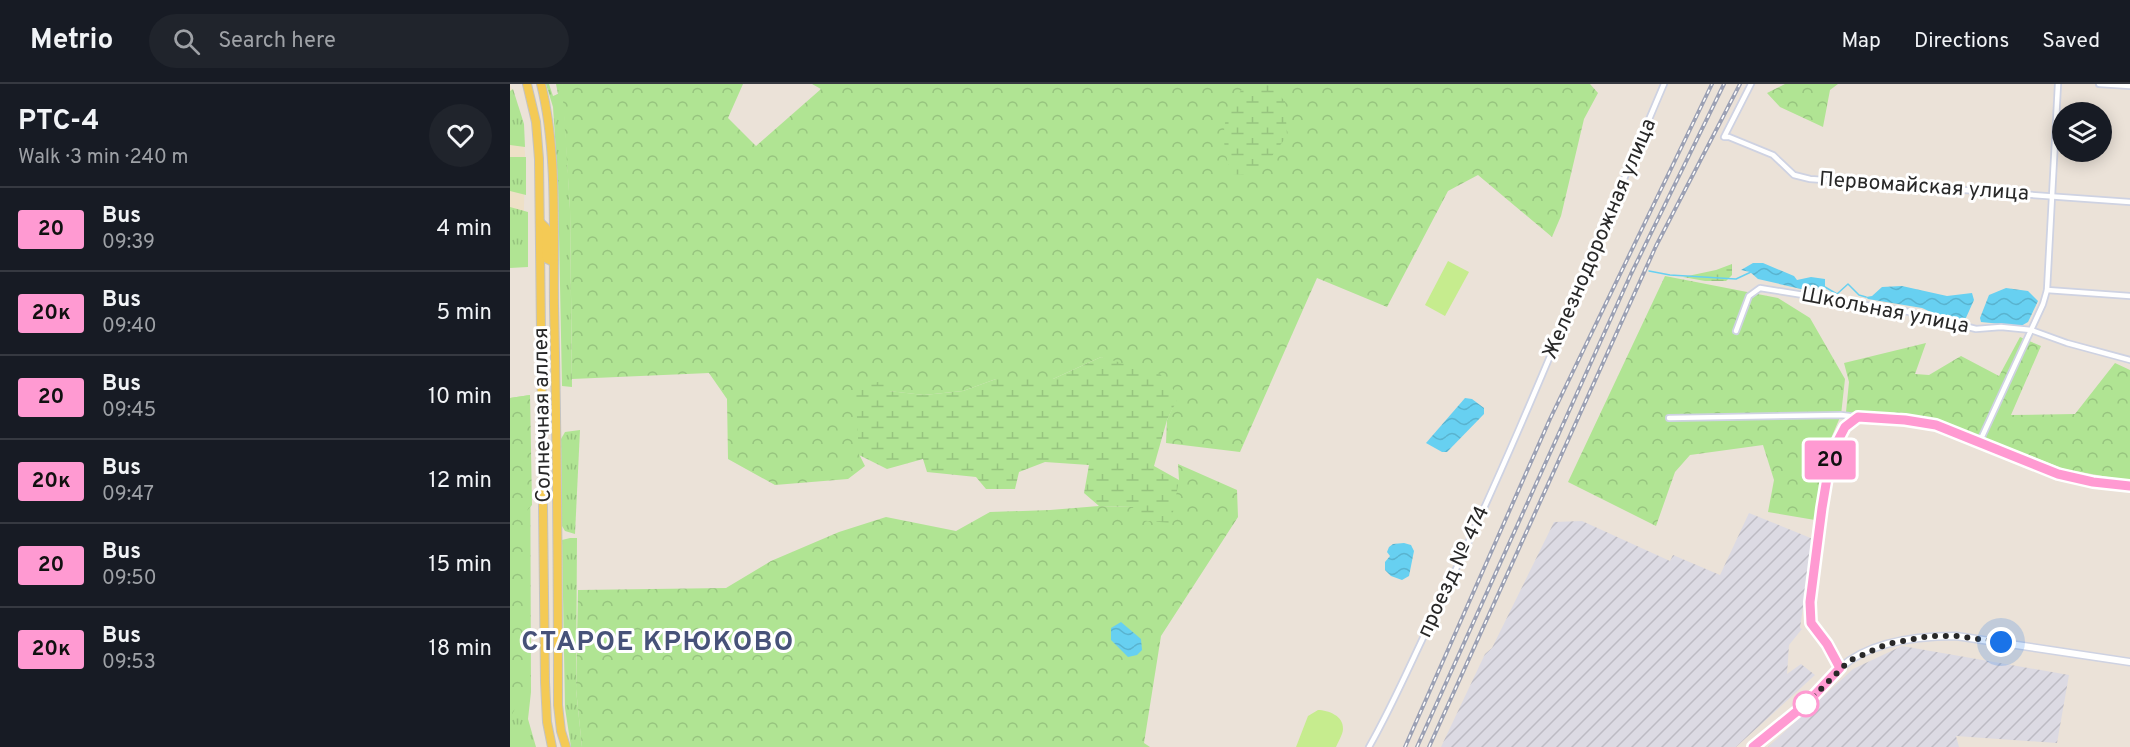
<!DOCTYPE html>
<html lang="en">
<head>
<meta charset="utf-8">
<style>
	:root { --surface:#171b24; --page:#20242c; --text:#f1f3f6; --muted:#9ea1a6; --line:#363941 }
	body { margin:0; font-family:Overpass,sans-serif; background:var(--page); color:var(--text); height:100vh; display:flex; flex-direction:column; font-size:22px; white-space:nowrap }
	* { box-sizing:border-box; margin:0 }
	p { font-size:20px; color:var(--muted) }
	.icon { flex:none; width:33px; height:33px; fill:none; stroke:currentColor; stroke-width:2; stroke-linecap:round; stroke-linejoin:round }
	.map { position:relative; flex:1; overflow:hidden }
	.side { display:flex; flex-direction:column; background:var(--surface); width:510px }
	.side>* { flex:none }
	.badge { padding:0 12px; border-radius:4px; font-size:21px; line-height:39px }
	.buttons { position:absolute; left:1542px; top:18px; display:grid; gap:12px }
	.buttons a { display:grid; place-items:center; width:60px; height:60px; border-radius:50%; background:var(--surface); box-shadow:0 3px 15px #0003; font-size:30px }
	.you { position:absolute; width:30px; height:30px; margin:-15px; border:4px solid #fff; border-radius:50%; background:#1a73e8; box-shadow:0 0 0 9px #1a73e833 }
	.map>.badge { position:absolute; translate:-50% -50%; box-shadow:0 0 0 3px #fff }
	.round { display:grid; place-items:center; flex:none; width:63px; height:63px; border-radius:32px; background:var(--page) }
	.head { display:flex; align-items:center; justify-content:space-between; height:102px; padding:0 18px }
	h1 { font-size:28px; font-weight:700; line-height:45px }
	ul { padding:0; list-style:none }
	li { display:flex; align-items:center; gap:18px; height:84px; padding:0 18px; border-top:2px solid var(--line) }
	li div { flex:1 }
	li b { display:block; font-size:22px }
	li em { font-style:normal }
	li .badge { min-width:66px; font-weight:700; text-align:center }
	header { display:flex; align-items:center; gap:36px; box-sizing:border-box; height:84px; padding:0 30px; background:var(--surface); border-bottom:2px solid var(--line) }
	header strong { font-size:28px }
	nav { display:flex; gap:33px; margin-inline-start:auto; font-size:21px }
	.search { width:420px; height:54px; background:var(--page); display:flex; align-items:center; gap:15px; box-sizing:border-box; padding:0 21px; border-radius:33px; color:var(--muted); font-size:22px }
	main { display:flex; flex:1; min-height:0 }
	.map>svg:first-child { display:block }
	.industrial { fill:url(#industrial-furrows) }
	.education { fill:#eee0c7 }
	.grass { fill:url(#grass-tufts) }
	.forest { fill:url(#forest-crowns) }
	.wetland { fill:url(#wetland-marsh) }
	.pitch { fill:#c6ec8e }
	.water { fill:url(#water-waves) }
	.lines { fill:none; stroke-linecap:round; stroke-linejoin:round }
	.stream { stroke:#67d0f1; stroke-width:1.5 }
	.minor-casing { stroke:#ced2e2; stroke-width:8 }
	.tertiary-casing { stroke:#ced2e2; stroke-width:9 }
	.primary-casing { stroke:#c3c3c3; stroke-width:10 }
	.minor { stroke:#fff; stroke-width:4.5 }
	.tertiary { stroke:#fff; stroke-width:6 }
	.primary { stroke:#f4ca55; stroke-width:8 }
	.rail-casing { stroke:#9ba0b3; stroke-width:4 }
	.rail { stroke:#fff; stroke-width:1.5; stroke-dasharray:4.5; stroke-linecap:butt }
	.line-casing { stroke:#fff; stroke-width:14 }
	.line { stroke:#ff9ad2; stroke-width:9 }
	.walk { stroke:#282828; stroke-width:6; stroke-dasharray:0 10.8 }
	.stop-dot { fill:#fff; stroke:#ff9ad2; stroke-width:3 }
	.labels { text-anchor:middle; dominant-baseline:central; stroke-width:6; stroke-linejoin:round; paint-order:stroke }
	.street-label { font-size:21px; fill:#282828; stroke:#fff }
	.district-label { font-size:27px; font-weight:bold; letter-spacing:1.5px; fill:#475279; stroke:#fff }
</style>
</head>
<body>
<header>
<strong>Metrio</strong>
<div class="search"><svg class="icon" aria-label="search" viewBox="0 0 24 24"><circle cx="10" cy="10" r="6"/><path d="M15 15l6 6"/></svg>Search here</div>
<nav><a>Map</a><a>Directions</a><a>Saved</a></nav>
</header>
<main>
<section class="side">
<div class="head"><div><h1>РТС-4</h1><p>Walk · 3 min · 240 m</p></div><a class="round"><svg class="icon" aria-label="heart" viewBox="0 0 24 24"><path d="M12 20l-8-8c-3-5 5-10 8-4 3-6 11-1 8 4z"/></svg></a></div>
<ul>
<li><span class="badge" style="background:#ff9ad2;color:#111">20</span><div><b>Bus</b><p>09:39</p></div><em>4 min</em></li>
<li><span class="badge" style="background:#ff9ad2;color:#111">20к</span><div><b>Bus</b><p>09:40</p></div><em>5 min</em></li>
<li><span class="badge" style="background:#ff9ad2;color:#111">20</span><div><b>Bus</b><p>09:45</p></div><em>10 min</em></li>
<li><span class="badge" style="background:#ff9ad2;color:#111">20к</span><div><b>Bus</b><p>09:47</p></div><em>12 min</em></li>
<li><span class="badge" style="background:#ff9ad2;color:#111">20</span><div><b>Bus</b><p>09:50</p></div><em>15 min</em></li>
<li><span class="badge" style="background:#ff9ad2;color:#111">20к</span><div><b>Bus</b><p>09:53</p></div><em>18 min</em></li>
</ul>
</section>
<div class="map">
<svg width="1620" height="663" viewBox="0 0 1620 663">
	<defs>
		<pattern id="industrial-furrows" width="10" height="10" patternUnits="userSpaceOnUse" patternTransform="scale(1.5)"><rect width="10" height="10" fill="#dcdae3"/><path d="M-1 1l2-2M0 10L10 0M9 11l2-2" fill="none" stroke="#bdbbc3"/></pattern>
		<pattern id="grass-tufts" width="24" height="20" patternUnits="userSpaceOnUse" patternTransform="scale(1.5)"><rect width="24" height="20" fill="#b0e493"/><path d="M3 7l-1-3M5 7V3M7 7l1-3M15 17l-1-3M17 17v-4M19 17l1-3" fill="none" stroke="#97c47f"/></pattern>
		<pattern id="forest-crowns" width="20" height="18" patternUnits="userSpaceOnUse" patternTransform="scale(1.5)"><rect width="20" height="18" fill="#b0e493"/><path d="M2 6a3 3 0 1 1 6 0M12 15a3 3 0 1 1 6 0" fill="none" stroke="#97c47f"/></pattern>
		<pattern id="wetland-marsh" width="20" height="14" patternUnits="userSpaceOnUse" patternTransform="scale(1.5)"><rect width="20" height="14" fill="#b0e493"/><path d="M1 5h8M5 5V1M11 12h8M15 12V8" fill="none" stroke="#97c47f"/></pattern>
		<pattern id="water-waves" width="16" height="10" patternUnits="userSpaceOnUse" patternTransform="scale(1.5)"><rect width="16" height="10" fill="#67d0f1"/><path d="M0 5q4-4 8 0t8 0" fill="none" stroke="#59b3cf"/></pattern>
	</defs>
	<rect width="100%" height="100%" fill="#ebe2d8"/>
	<g class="industrial">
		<path d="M1239,429L1303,455L1290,544L1292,545L1279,561L1277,590L1291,580L1305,591L1226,663H931L975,570L982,564L1044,438L1072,437L1160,477L1163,471L1210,491Z"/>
		<path d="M1392,562L1559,591L1547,659L1446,652L1449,663H1258L1343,585Z"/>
	</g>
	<path class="education" d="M0,0L12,40L15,69L13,173L0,174Z"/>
	<g class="grass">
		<path d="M36,0H39L43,12L48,10L46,0H52L53,2L60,125L62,303L52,302L48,99L43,23Z"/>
		<path d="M3,5L14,40L15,63L0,61V7Z"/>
		<path d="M0,73H16V111L0,107Z"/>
		<path d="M0,123L18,128V183L0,184Z"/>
		<path d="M20,311L21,608L18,635L26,663H0V314Z"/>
		<path d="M70,346L65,450L55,447L52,442L51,355L55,348Z"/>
		<path d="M60,454H67L66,605L72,663H61L55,624L52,456Z"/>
	</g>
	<g class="forest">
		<path d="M52,0H233L218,34L246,62L311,5L302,0H1080L1088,9L1074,35L1051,132L1042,153L968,91L938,107L877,223L807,194L730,368L656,359L657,336L668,312L591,273L543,295H486L453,307L414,311L378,307L349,370L355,382L338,395L265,401L218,375L217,315L199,289L62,295L60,125Z"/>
		<path d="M1275,0H1328L1320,6L1313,43L1270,23L1257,9Z"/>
		<path d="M1155,192L1268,214L1300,234L1335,295L1331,331L1316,366L1305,436L1258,428L1264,396L1253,361L1180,371L1165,388L1146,442L1058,398Z"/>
		<path d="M1510,253L1531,262L1501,331L1565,330L1605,279L1620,286V397L1554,385L1425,335L1336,328L1339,298L1334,279L1416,259L1405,290L1419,291L1451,272L1489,292Z"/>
		<path d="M20,311L22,421L15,429L14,608L0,634V314Z"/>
		<path d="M668,380L727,406L728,433L651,552L634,659L640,663H72L66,605L68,506L216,504L261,477L329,448L376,433L446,447L480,428L540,426L589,422L623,423L669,396Z"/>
	</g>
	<g class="wetland">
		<path d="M737,0H757L775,17L777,52L747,92L722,90C709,56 710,27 737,0Z"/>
		<path d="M1222,180V191L1216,197H1195L1173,193L1206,186Z"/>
		<path d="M591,273L650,290L669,312L657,336L644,382L669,396L661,439L627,436L623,423L589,422L574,409L579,381L535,378L509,388L505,405H476L466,393L417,388L413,375L377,385L349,371L345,301L376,297L379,307L414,311L453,307L486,295H543Z"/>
	</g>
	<g class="pitch">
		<path d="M938,177L959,188L935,232L915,221Z"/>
		<path d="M808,626C818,626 834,632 833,645C833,650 828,658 826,663H786L798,632Z"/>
	</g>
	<g class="water">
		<path d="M1243,179H1253L1284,192L1287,196L1301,193L1315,195V205H1291L1248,195L1240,188L1231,186Z"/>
		<path d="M1392,202L1437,212L1462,209L1464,216L1455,236L1441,237L1412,224L1358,215L1356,213L1362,212L1372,203Z"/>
		<path d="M1496,204L1518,207L1528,217L1518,238L1511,242L1471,238L1470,234L1479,211Z"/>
		<path d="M955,314L962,315L974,324V330L937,368H932L916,359Z"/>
		<path d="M894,459L901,461L904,467L899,492L892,496L881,492L875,486V478L880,472L877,468L879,463L883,460Z"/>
		<path d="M611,538L631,555L632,566L627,571L618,573L601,556V544Z"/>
	</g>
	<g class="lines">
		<g class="stream">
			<path d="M1139,187L1160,191L1226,195L1241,188"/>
			<path d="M1315,203L1327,210L1338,200L1349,211L1356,213"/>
		</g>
		<g class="minor-casing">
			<g id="minor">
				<path d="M1241,0L1214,53H1219L1263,71L1284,91L1300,95L1620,118"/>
				<path d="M1589,0L1620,2"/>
				<path d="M1537,206L1620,212"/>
				<path d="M1226,247L1239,212L1250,204L1399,228L1466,245L1491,243L1521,246L1557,259L1620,276"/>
				<path d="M1159,334L1331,331L1348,333"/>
				<path d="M1470,357L1533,220L1537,206L1548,0"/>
				<path d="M859,663C883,621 902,576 923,533C1008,359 1078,178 1154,0"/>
			</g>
		</g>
		<g class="tertiary-casing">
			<g id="tertiary">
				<path d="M1330,584C1360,557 1408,552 1446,552L1620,578"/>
				<path d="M1243,663L1296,620L1330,584L1317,560L1301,539L1300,518L1321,370L1335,343L1348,333L1395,336L1426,341L1548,390L1583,398L1620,402"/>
			</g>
		</g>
		<g class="primary-casing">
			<g id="primary">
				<path d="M17,0L26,38L29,75L35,598L37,638L42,663"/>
				<path d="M31,0C48,67 43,152 44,222C47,355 48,488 48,621L51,647L56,663"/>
				<path d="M30,138L36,144L37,175L41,177L43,174"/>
			</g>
		</g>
		<use href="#minor" class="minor"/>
		<use href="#tertiary" class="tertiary"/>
		<use href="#primary" class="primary"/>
		<g class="rail-casing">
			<g id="rail">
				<path d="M895,663L1040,335L1202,0"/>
				<path d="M907,663L1121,190L1214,0"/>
				<path d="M919,663L1146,162L1230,0"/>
			</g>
		</g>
		<use href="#rail" class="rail"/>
	</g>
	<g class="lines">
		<g class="line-casing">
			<path id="line" d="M1243,663L1296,620L1330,584L1317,560L1301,539L1300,518L1312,424L1321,370L1335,343L1348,333L1395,336L1426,341L1548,390L1583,398L1620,402"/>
		</g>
		<use href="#line" class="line"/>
		<path class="walk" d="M1296,620L1339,577L1377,560L1420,552H1446L1491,558"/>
	</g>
	<circle class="stop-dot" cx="1296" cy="620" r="12"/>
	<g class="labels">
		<g class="street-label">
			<text transform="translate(1414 103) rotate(4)">Первомайская улица</text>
			<text transform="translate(1090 155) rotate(-67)">Железнодорожная улица</text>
			<text transform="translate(1375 227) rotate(11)">Школьная улица</text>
			<text transform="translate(33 331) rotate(-91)">Солнечная аллея</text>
			<text transform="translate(944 488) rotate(-65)">проезд № 474</text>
		</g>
		<g class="district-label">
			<text x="148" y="559">СТАРОЕ КРЮКОВО</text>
		</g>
	</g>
</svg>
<div class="buttons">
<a><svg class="icon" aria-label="layers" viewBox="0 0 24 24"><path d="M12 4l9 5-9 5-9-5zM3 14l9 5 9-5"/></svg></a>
</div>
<div class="you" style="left:1491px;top:558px"></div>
<b class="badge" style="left:1320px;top:376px;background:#ff9ad2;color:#111">20</b>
</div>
</main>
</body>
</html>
